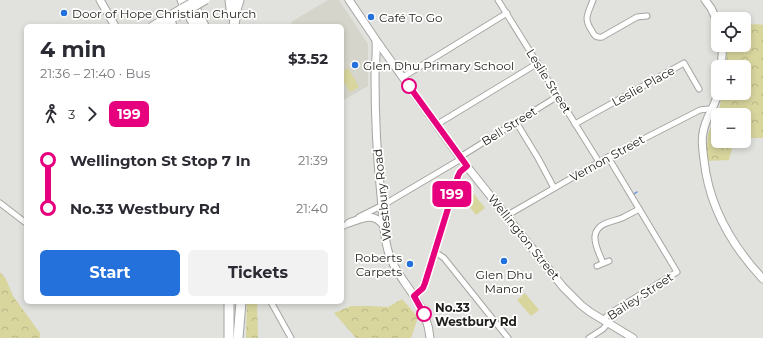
<!DOCTYPE html>
<html lang="en">
<head>
<meta charset="utf-8">
<style>
	:root { --surface:#fff; --page:#f2f2f3; --text:#2b2b33; --muted:#7c7c81; --accent:#2471dc }
	body { margin:0; font-family:Montserrat,sans-serif; background:var(--page); color:var(--text); height:100vh; display:flex; flex-direction:column; font-size:15px; white-space:nowrap }
	* { box-sizing:border-box; margin:0 }
	p { font-size:13px; color:var(--muted) }
	.icon { flex:none; width:22px; height:22px; fill:none; stroke:currentColor; stroke-width:2; stroke-linecap:round; stroke-linejoin:round }
	.map { position:relative; flex:1; overflow:hidden }
	.sheet { position:absolute; left:24px; top:24px; width:320px; height:280px; display:flex; flex-direction:column; background:var(--surface); border-radius:6px; box-shadow:0 2px 6px #0003 }
	.sheet>* { flex:none }
	.badge { padding:0 8px; border-radius:6px; font-size:14px; line-height:26px }
	.tools { position:absolute; left:711px; top:12px; display:grid; gap:8px }
	.tools a { display:grid; place-items:center; width:40px; height:40px; border-radius:6px; background:var(--surface); box-shadow:0 2px 6px #0003; font-size:20px }
	.map>.badge { position:absolute; translate:-50% -50%; box-shadow:0 0 0 2px #fff }
	.legs { display:flex; align-items:center; gap:6px; height:44px; padding:0 16px; font-size:13px }
	.legs p { margin-inline-start:auto }
	.summary { display:flex; align-items:center; justify-content:space-between; height:68px; padding:0 16px }
	h1 { font-size:22px; font-weight:700; line-height:30px }
	.button { display:flex; gap:8px; margin-top:auto; padding:8px 16px }
	.button a { flex:1; height:46px; border-radius:6px; background:var(--accent); color:#fff; font-size:16px; font-weight:700; line-height:46px; text-align:center }
	.button a+a { background:var(--page); color:var(--text) }
	ul { padding:0 16px; list-style:none }
	li { display:flex; align-items:center; gap:14px; height:48px; font-size:15px }
	li i { display:grid; place-items:center; width:6px; height:100%; margin:0 5px; background:currentColor }
	li i::after { content:''; width:10px; height:10px; margin:-5px; border:3px solid; border-radius:50%; background:var(--surface) }
	li p { margin-inline-start:auto }
	li:first-child i { background:linear-gradient(#0000 50%,currentColor 0) }
	li:last-child i { background:linear-gradient(currentColor 50%,#0000 0) }
	.map>svg:first-child { display:block }
	.built { fill:#d5d5cb }
	.forest { fill:url(#forest-crowns) }
	.pitch { fill:#d8d69d }
	.lines { fill:none; stroke-linecap:round; stroke-linejoin:round }
	.stream { stroke:#76a0dd; stroke-width:1.5 }
	.street-casing { stroke:#a5a5a2; stroke-width:7 }
	.secondary-casing { stroke:#a5a5a2; stroke-width:9 }
	.highway-casing { stroke:#a5a5a2; stroke-width:11 }
	.street { stroke:#fff; stroke-width:5 }
	.secondary { stroke:#fff; stroke-width:7 }
	.highway { stroke:#fff; stroke-width:9 }
	.secondary-bridge-casing { stroke:#a5a5a2; stroke-width:9; stroke-linecap:butt }
	.secondary-bridge { stroke:#fff; stroke-width:7 }
	.line-1-casing { stroke:#fff; stroke-width:9 }
	.line-1 { stroke:#e6007e; stroke-width:6 }
	.poi-dot { fill:#2471dc; stroke:#fffffe; stroke-width:1.5 }
	.stop-1-dot { fill:#fff; stroke:#e6007e; stroke-width:2 }
	.labels { text-anchor:middle; dominant-baseline:central; stroke-width:3.5; stroke-linejoin:round; paint-order:stroke }
	.poi-label { font-size:12px; fill:#1e1e1d; stroke:#fffffe; text-anchor:start }
	.street-label { font-size:12px; fill:#1e1e1d; stroke:#fffffe }
	.stop-label { font-size:12px; font-weight:bold; fill:#1e1e1d; stroke:#fffffe; text-anchor:start }
</style>
</head>
<body>
<div class="map">
<svg width="763" height="338" viewBox="0 0 763 338">
	<defs>
		<pattern id="forest-crowns" width="20" height="18" patternUnits="userSpaceOnUse"><rect width="20" height="18" fill="#d8d69d"/><path d="M2 6a3 3 0 1 1 6 0M12 15a3 3 0 1 1 6 0" fill="none" stroke="#b9b787"/></pattern>
	</defs>
	<rect width="100%" height="100%" fill="#e1e1de"/>
	<path class="built" d="M328,0H339L368,44V86L342,101V26H294L291,22Z"/>
	<g class="forest">
		<path d="M757,24L763,25V138H744V115H718V141H734L729,160L706,161L708,134L720,106L722,93H744V67H726L727,45H744V26Z"/>
		<path d="M0,272L6,279L13,296L40,333V338H0Z"/>
		<path d="M402,299L418,317L411,338H356L334,313L351,306H370L388,307Z"/>
		<path d="M247,302H257L258,338H246Z"/>
	</g>
	<g class="pitch">
		<path d="M348,68L359,87L350,92L342,79V72Z"/>
		<path d="M470,189L485,208L476,215L461,196Z"/>
		<path d="M525,293L539,310L531,316L517,300Z"/>
	</g>
	<g class="lines">
		<path class="stream" d="M632,195L637,192"/>
		<g class="street-casing">
			<g id="street">
				<path d="M498,0L599,162"/>
				<path d="M593,0C588,14 583,18 592,31C594,36 597,38 602,37L637,17L647,16"/>
				<path d="M403,77L507,13"/>
				<path d="M516,122L538,158L554,188"/>
				<path d="M575,124L684,63L699,89"/>
				<path d="M436,125L538,63"/>
				<path d="M460,157L558,96"/>
				<path d="M0,203L26,223"/>
				<path d="M506,216L608,157L700,110L708,109L712,110"/>
				<path d="M359,217L385,204L461,159"/>
				<path d="M342,227L351,222"/>
				<path d="M435,252L444,258L508,338"/>
				<path d="M603,263C600,255 594,245 595,236C597,222 613,222 622,218C628,215 634,212 639,209"/>
				<path d="M597,266L609,261"/>
				<path d="M414,296C419,293 423,288 425,283L458,175L467,167"/>
				<path d="M271,302L291,338"/>
				<path d="M603,320L609,314L677,272L608,157"/>
				<path d="M589,338L603,329L608,323"/>
			</g>
		</g>
		<g class="secondary-casing">
			<g id="secondary">
				<path d="M100,0L115,26"/>
				<path d="M349,0L376,40L461,159L563,287L581,305L590,312L633,338"/>
				<path d="M705,0L711,8L718,23"/>
				<path d="M152,26L182,8"/>
				<path d="M162,26L173,19"/>
				<path d="M376,41C377,53 375,65 375,77C375,117 377,157 381,196C383,215 383,236 389,254C394,270 405,282 414,296C422,308 429,323 430,338"/>
				<path d="M721,67L723,45"/>
				<path d="M718,93C715,107 705,118 703,133C701,142 703,151 704,160C709,206 732,246 763,279"/>
				<path d="M349,223C363,218 374,212 384,226"/>
			</g>
		</g>
		<g class="highway-casing">
			<g id="highway">
				<path d="M182,0L195,26"/>
				<path d="M191,0L204,26"/>
				<path d="M230,0L232,16"/>
				<path d="M170,21L172,26"/>
				<path d="M234,26L236,10L239,0"/>
				<path d="M229,338V302"/>
				<path d="M238,338L241,302"/>
			</g>
		</g>
		<use href="#street" class="street"/>
		<use href="#secondary" class="secondary"/>
		<use href="#highway" class="highway"/>
		<g class="secondary-bridge-casing">
			<g id="secondary-bridge">
				<path d="M182,8L196,0"/>
				<path d="M177,17L206,0"/>
			</g>
		</g>
		<use href="#secondary-bridge" class="secondary-bridge"/>
	</g>
	<g class="lines">
		<g class="line-1-casing">
			<path id="line-1" d="M409,86L467,166L460,172L458,176L425,283L423,288L414,296L424,314"/>
		</g>
		<use href="#line-1" class="line-1"/>
	</g>
	<g class="poi-dot">
		<circle cx="64" cy="13" r="4"/>
		<circle cx="371" cy="17" r="4"/>
		<circle cx="355" cy="65" r="4"/>
		<circle cx="504" cy="261" r="4"/>
		<circle cx="410" cy="264" r="4"/>
	</g>
	<g class="stop-1-dot">
		<circle cx="409" cy="86" r="7"/>
		<circle cx="424" cy="314" r="7"/>
	</g>
	<g class="labels">
		<g class="poi-label">
			<text x="72" y="13">Door of Hope Christian Church</text>
			<text x="379" y="17">Café To Go</text>
			<text x="363" y="65">Glen Dhu Primary School</text>
			<text x="402" y="257" text-anchor="end">Roberts<tspan x="402" dy="14">Carpets</tspan></text>
			<text x="504" y="274" text-anchor="middle">Glen Dhu<tspan x="504" dy="14">Manor</tspan></text>
		</g>
		<g class="street-label">
			<text transform="translate(549 81) rotate(58)">Leslie Street</text>
			<text transform="translate(643 86) rotate(-29)">Leslie Place</text>
			<text transform="translate(509 126) rotate(-32)">Bell Street</text>
			<text transform="translate(607 158) rotate(-29)">Vernon Street</text>
			<text transform="translate(382 195) rotate(-96)">Westbury Road</text>
			<text transform="translate(524 237) rotate(51)">Wellington Street</text>
			<text transform="translate(640 296) rotate(-33)">Bailey Street</text>
		</g>
		<g class="stop-label">
			<text x="435" y="307">No.33<tspan x="435" dy="14">Westbury Rd</tspan></text>
		</g>
	</g>
</svg>
<div class="tools">
<a><svg class="icon" aria-label="locate" viewBox="0 0 24 24"><circle cx="12" cy="12" r="6"/><path d="M12 2v4M12 18v4M2 12h4M18 12h4"/></svg></a>
<a>+</a>
<a>−</a>
</div>
<b class="badge" style="left:452px;top:194px;background:#e6007e;color:#fff">199</b>
<section class="sheet">
<div class="summary"><div><h1>4 min</h1><p>21:36 – 21:40 · Bus</p></div><b>$3.52</b></div>
<div class="legs"><svg class="icon" aria-label="walk" viewBox="0 0 24 24"><circle cx="13" cy="4" r="2"/><path d="M13 8l-2 6 4 7M11 14l-3 7M7 12l3-4h3l4 4"/></svg>3<svg class="icon" aria-label="forward" viewBox="0 0 24 24"><path d="M9 5l7 7-7 7"/></svg><b class="badge" style="background:#e6007e;color:#fff">199</b></div>
<ul>
<li><i style="color:#e6007e"></i><b>Wellington St Stop 7 In</b><p>21:39</p></li>
<li><i style="color:#e6007e"></i><b>No.33 Westbury Rd</b><p>21:40</p></li>
</ul>
<div class="button"><a>Start</a><a>Tickets</a></div>
</section>
</div>
</body>
</html>
